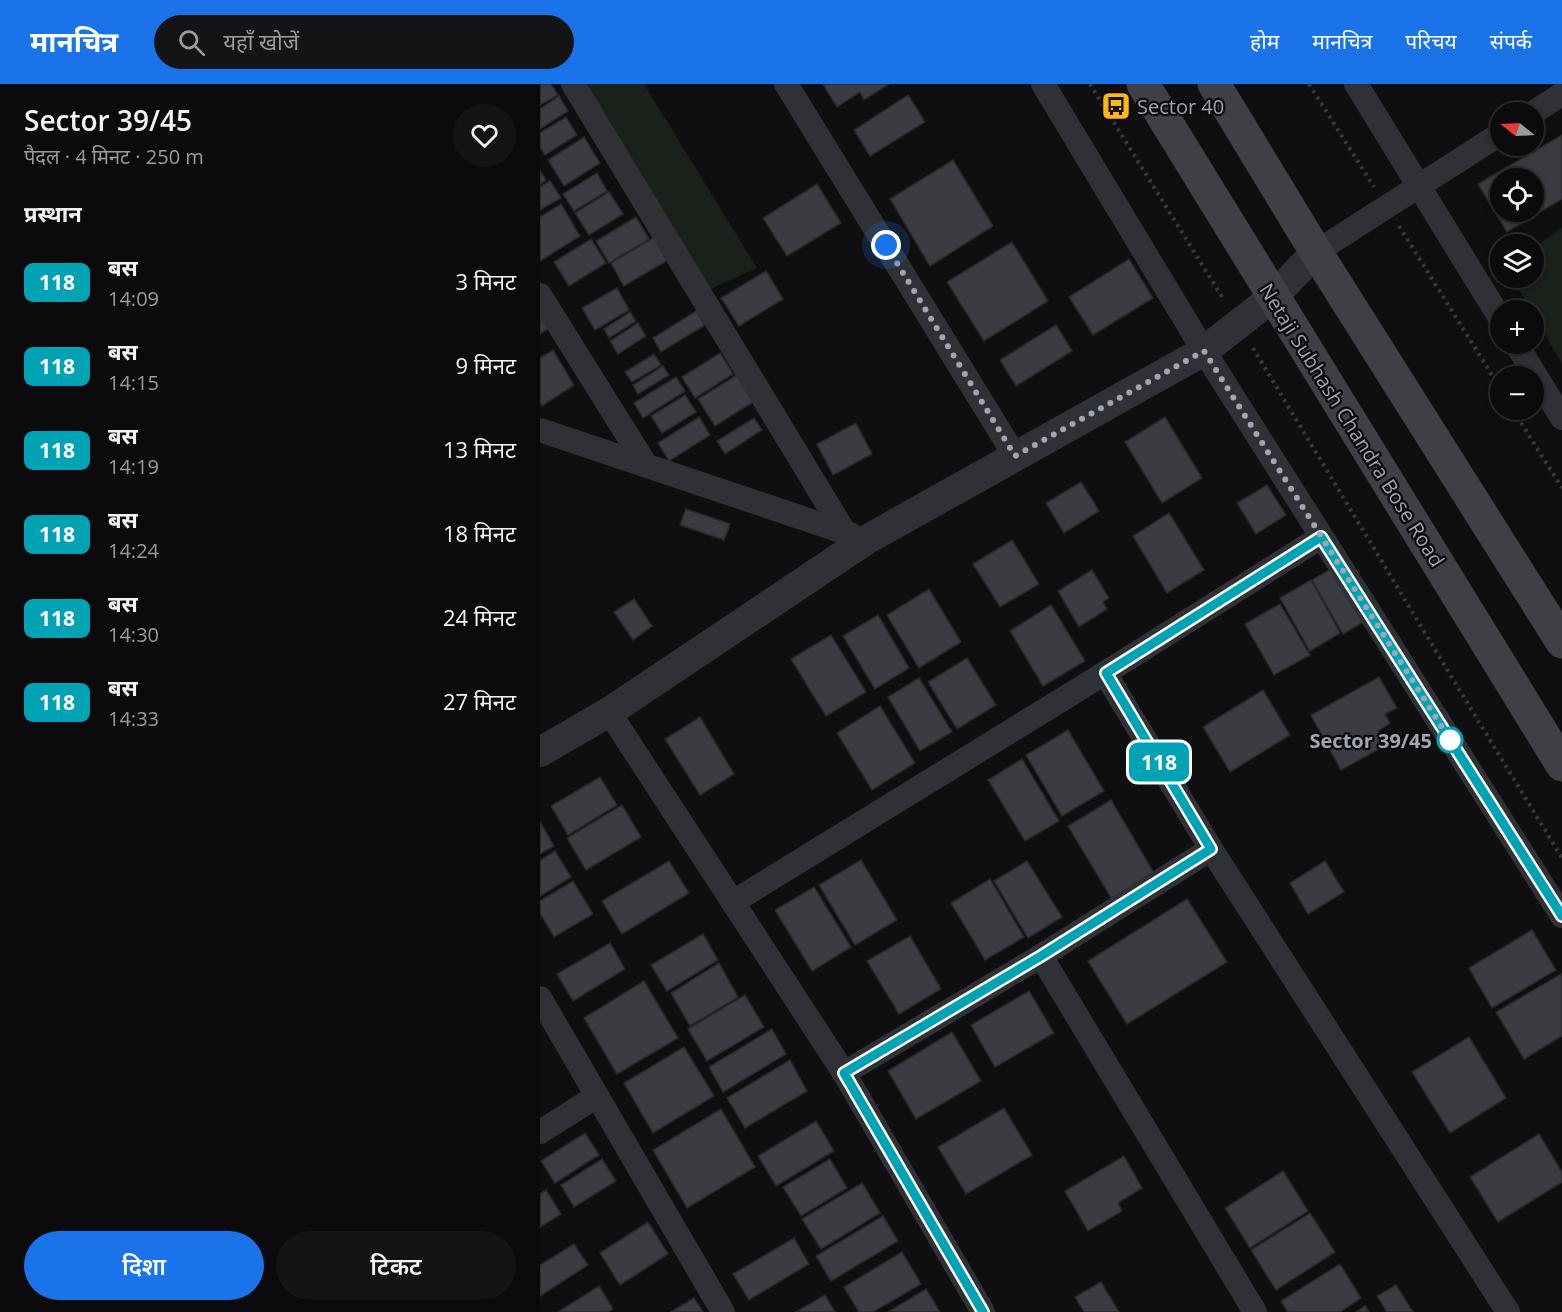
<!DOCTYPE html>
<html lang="hi">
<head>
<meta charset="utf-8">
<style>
	:root { --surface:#0b0b0d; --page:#141416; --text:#f1f3f6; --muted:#9a9b9d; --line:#2b2b2e; --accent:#1a73e8 }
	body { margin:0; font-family:"Open Sans","Noto Sans Devanagari",sans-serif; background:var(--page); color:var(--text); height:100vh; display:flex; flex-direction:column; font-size:22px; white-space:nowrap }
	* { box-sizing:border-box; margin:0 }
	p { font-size:20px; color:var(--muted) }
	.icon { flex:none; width:33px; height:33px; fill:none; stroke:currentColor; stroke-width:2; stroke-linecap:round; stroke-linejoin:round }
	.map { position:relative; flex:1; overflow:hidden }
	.sheet { display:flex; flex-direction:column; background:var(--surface); width:540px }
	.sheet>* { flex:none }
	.badge { padding:0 12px; border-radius:9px; font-size:21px; line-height:39px }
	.needle { width:39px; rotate:288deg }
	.controls { position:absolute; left:950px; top:18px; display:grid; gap:12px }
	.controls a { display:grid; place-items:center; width:54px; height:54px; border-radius:50%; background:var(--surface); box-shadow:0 3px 9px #0003,0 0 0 2px var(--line); font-size:30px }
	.you { position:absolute; width:30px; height:30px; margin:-15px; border:4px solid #fff; border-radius:50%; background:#1a73e8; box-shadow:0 0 0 9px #1a73e833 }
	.map>.badge { position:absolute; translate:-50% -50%; box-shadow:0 0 0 3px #fff }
	h2 { padding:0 24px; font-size:22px; line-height:54px }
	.round { display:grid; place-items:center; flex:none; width:63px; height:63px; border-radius:32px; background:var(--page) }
	.head { display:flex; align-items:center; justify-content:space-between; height:102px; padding:0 24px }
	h1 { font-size:28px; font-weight:600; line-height:45px }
	.button { display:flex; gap:12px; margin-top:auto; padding:12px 24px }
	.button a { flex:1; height:69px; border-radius:36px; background:var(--accent); color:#fff; font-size:24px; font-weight:600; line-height:69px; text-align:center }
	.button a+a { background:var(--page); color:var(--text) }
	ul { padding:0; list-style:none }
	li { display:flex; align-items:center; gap:18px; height:84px; padding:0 24px }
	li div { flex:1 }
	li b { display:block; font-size:22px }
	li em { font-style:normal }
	li .badge { min-width:66px; font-weight:700; text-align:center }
	header { display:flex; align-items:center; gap:36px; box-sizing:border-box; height:84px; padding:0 30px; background:var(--accent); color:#fff }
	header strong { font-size:28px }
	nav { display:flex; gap:33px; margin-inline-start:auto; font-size:21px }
	.search { width:420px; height:54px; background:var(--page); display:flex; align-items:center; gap:15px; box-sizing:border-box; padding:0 21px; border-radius:33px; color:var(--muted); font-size:22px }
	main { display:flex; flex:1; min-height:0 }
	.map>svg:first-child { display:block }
	.green { fill:#19211a }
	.building { fill:#3b3c41; stroke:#29292d; stroke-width:1.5; fill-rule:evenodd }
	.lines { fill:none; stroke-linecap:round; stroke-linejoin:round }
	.path { stroke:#36383d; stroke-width:4; stroke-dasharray:3 4.5; stroke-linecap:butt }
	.minor { stroke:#303136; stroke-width:24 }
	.tertiary { stroke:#303136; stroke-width:30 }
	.secondary { stroke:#3e4046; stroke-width:33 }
	.line-casing { stroke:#fff; stroke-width:14 }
	.line { stroke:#00a3b4; stroke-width:9 }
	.walk { stroke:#9fa5b3; stroke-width:6; stroke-dasharray:0 10.8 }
	.stop-dot { fill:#fff; stroke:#00a3b4; stroke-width:3 }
	.labels { text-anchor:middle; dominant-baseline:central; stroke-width:4.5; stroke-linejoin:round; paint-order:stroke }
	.poi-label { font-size:20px; fill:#9fa5b3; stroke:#0a0a0c; text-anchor:start }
	.street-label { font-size:20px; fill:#9fa5b3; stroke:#0a0a0c }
	.stop-label { font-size:20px; font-weight:bold; fill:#9fa5b3; stroke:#0a0a0c; text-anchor:end }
</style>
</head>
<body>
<header>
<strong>मानचित्र</strong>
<div class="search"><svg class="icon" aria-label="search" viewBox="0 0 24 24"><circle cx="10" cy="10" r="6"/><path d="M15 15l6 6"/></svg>यहाँ खोजें</div>
<nav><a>होम</a><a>मानचित्र</a><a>परिचय</a><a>संपर्क</a></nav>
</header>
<main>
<section class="sheet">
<div class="head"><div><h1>Sector 39/45</h1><p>पैदल · 4 मिनट · 250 m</p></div><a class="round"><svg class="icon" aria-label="heart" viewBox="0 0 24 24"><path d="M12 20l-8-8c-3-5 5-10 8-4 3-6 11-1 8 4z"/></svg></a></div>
<h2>प्रस्थान</h2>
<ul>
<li><span class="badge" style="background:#00a3b4;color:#fff">118</span><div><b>बस</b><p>14:09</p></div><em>3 मिनट</em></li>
<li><span class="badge" style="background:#00a3b4;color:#fff">118</span><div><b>बस</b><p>14:15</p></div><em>9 मिनट</em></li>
<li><span class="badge" style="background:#00a3b4;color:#fff">118</span><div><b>बस</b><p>14:19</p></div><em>13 मिनट</em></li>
<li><span class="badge" style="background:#00a3b4;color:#fff">118</span><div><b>बस</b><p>14:24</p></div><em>18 मिनट</em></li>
<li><span class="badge" style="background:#00a3b4;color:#fff">118</span><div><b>बस</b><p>14:30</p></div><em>24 मिनट</em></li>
<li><span class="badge" style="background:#00a3b4;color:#fff">118</span><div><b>बस</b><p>14:33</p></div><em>27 मिनट</em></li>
</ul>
<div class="button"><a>दिशा</a><a>टिकट</a></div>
</section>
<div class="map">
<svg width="1022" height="1228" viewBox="0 0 1022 1228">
	<rect width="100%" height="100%" fill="#0f0f11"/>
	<g class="green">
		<path d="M43,0H104L217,184L166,207Z"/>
		<path d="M1022,144V280L993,230V226H991L972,194H993V164Z"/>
	</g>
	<g class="building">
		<path d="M0,0H11L18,11L0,21Z"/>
		<path d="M283,0H349L324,16L320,8L297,23Z"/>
		<path d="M368,11L385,38L330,72L314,46Z"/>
		<path d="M19,12L28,27L0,45V25Z"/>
		<path d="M26,33L37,51L5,71L0,63V49Z"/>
		<path d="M1022,51V115L967,148L938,100ZM960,94H993V128H960Z"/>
		<path d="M44,53L60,79L24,102L8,76Z"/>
		<path d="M413,76L453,142L390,182L350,115Z"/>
		<path d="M0,87L6,96L0,100Z"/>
		<path d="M57,89L67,107L34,127L23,110Z"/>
		<path d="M10,97L21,114L0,126V103Z"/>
		<path d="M277,100L301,139L247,172L223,134Z"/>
		<path d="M69,108L83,130L49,151L35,129Z"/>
		<path d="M21,120L40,152L0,177V133Z"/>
		<path d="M96,133L109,155L69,179L56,157Z"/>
		<path d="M115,153L128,176L84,202L71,179Z"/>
		<path d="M51,155L66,179L29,202L14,178Z"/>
		<path d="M472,158L508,217L444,257L407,198Z"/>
		<path d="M589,175L613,214L553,251L529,213Z"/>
		<path d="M226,187L243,215L199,242L181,214Z"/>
		<path d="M77,204L89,226L55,246L42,224Z"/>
		<path d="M156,227L165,241L121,268L113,254Z"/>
		<path d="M90,228L96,237L69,254L64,245Z"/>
		<path d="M0,231L8,245L0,250Z"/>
		<path d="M98,239L106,252L78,270L70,257Z"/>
		<path d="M516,241L532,267L476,302L460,276Z"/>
		<path d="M13,266L34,301L2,322L0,319V274Z"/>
		<path d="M180,269L193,290L155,314L142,293Z"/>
		<path d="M114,270L121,281L92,298L85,288Z"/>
		<path d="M123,282L129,291L98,310L93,301Z"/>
		<path d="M197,291L213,318L175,342L158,315Z"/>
		<path d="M136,293L145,307L103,334L94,319Z"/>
		<path d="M145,311L156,328L122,349L111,332Z"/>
		<path d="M159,333L170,351L129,377L118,359Z"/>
		<path d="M625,333L662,394L622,419L585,358Z"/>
		<path d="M214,334L222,346L185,370L177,357Z"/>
		<path d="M316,339L332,370L293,391L277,360Z"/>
		<path d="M541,398L559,427L524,449L506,419Z"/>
		<path d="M727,401L746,431L716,450L697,419Z"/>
		<path d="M146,425L190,440L184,456L140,441Z"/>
		<path d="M629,429L664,486L627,509L593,452Z"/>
		<path d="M472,456L499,500L460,523L433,480Z"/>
		<path d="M796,482L827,536L803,550L772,496Z"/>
		<path d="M552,486L569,514L563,518L567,525L539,543L518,507Z"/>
		<path d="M771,496L800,549L770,567L740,514Z"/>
		<path d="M389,505L421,558L379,584L347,531Z"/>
		<path d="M94,515L112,542L93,556L74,528Z"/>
		<path d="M740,520L770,571L734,591L705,540Z"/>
		<path d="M511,521L545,577L503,602L470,547Z"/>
		<path d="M338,531L369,584L335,605L303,552Z"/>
		<path d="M291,551L326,608L286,632L251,575Z"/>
		<path d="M427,574L456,621L417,645L388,598Z"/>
		<path d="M839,593L857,624L845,630L850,639L838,647L846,661L801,686L771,631Z"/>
		<path d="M379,594L412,648L380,667L348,613Z"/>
		<path d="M723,606L750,651L690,688L663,643Z"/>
		<path d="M340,622L375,679L332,706L297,649Z"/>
		<path d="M160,633L194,690L160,711L125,655Z"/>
		<path d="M528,646L564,707L522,732L486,671Z"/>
		<path d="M482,675L519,737L485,757L448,696Z"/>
		<path d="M60,693L77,721L28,751L11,722Z"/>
		<path d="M571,716L614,789L572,815L528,742Z"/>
		<path d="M82,721L101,753L46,786L27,754Z"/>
		<path d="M0,738L14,762L0,770Z"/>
		<path d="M15,767L31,793L0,812V776Z"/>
		<path d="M321,776L357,836L315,861L279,801Z"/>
		<path d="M129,777L149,809L82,850L62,817Z"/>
		<path d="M487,777L522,833L488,854L454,797Z"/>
		<path d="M785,777L804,808L768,830L750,799Z"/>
		<path d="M450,795L484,853L445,876L411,819Z"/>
		<path d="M33,797L53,830L14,853L0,829V817Z"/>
		<path d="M274,803L311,863L272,887L235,826Z"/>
		<path d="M647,815L687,878L587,940L548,877Z"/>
		<path d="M992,846L1016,886L952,924L929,884Z"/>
		<path d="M163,850L178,876L127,907L111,881Z"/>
		<path d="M370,852L401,905L359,930L327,877Z"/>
		<path d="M70,859L85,885L33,917L17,890Z"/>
		<path d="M179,879L198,913L150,942L131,909Z"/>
		<path d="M1021,890L1022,892V952L984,975L956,928Z"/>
		<path d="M104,897L138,954L77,990L44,934Z"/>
		<path d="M489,907L514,949L455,983L431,941Z"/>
		<path d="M205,911L224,943L167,977L148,945Z"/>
		<path d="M232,945L246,970L183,1008L169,983Z"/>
		<path d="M412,948L441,997L376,1035L348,987Z"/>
		<path d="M929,953L966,1014L910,1049L872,988Z"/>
		<path d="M144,963L174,1012L113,1049L84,999Z"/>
		<path d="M250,976L267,1007L205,1044L187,1014Z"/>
		<path d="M464,1024L492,1071L426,1110L398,1063Z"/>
		<path d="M181,1025L215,1083L147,1124L113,1066Z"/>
		<path d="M276,1037L294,1067L236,1102L218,1072Z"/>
		<path d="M45,1049L59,1071L15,1099L1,1077Z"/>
		<path d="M999,1050L1022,1088V1098L958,1138L930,1093Z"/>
		<path d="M584,1072L602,1104L578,1119L582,1127L548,1147L525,1107Z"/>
		<path d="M62,1075L76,1097L34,1123L21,1101Z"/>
		<path d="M290,1075L307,1104L261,1132L243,1103Z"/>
		<path d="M743,1087L768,1127L710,1164L685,1124Z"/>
		<path d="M322,1099L340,1129L281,1165L262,1135Z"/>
		<path d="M6,1106L21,1130L0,1143V1110Z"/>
		<path d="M770,1129L795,1168L736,1206L711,1166Z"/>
		<path d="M343,1132L358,1157L291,1197L276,1172Z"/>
		<path d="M108,1138L128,1170L80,1201L60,1169Z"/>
		<path d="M254,1154L269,1180L209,1216L193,1190Z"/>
		<path d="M34,1160L48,1181L0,1212V1181Z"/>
		<path d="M362,1168L381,1200L333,1228H319L304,1203Z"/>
		<path d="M800,1180L821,1214L800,1228H748L741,1217Z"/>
		<path d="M561,1198L579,1228H544L535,1213Z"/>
		<path d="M856,1201L873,1228H847L837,1212Z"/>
		<path d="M59,1202L73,1225L68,1228H18Z"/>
		<path d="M386,1205L400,1228H348Z"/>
		<path d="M285,1211L295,1228H256Z"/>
		<path d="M154,1214L163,1228H131Z"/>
		<path d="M825,1222L829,1228H816Z"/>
	</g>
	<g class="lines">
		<g class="path">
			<path d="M550,0L684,216"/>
			<path d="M769,0L834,103"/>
			<path d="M859,142L960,304"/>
			<path d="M713,264L917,602L1022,774"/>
			<path d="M973,326L1022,404"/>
		</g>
		<g class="minor">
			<path d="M33,0L305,449"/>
			<path d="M246,0L475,372"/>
			<path d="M503,0L664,267L1022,832"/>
			<path d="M816,0L960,234"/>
			<path d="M993,29L1022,10"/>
			<path d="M776,168L960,50"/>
			<path d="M0,211L106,381"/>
			<path d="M976,260L1022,334"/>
			<path d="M0,346L310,450"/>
			<path d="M565,589L671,765L968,1228"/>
			<path d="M69,628L304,989L443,1228"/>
			<path d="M193,818L565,589L781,453"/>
			<path d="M501,872L715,1228"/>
			<path d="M0,914L183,1228"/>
			<path d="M304,989L501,872L671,765"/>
			<path d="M0,1048L57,1012"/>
		</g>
		<path class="tertiary" d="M0,668L69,628L326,456L664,267L733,213L776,168"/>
		<g class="secondary">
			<path d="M603,0L1022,681"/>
			<path d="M674,0L776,168L1022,558"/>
		</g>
	</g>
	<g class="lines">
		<g class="line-casing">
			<path id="line" d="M443,1228L304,989L501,872L671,765L566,589L781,453L1022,832"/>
		</g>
		<use href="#line" class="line"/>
		<path class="walk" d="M346,161L475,372L664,267L910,656"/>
	</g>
	<defs>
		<g id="bus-square" transform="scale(1.5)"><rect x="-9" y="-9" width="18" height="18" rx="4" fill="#ffb619" stroke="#0a0a0c"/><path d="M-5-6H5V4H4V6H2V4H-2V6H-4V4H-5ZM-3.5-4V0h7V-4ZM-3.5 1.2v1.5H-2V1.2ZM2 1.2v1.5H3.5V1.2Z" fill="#111"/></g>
	</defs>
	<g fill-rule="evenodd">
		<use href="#bus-square" x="576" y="22"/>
	</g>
	<circle class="stop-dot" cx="910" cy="656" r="12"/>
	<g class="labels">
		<g class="poi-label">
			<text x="597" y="22">Sector 40</text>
		</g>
		<g class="street-label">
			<text transform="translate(812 341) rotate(58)">Netaji Subhash Chandra Bose Road</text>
		</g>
		<g class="stop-label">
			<text x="892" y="656">Sector 39/45</text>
		</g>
	</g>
</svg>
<div class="controls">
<a><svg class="needle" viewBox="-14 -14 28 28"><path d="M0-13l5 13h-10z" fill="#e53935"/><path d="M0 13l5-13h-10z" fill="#9a9b9d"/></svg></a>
<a><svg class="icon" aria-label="locate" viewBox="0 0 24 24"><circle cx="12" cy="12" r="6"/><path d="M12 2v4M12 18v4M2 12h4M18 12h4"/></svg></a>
<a><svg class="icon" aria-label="layers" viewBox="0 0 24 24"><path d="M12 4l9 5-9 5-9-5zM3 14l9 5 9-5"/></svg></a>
<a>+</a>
<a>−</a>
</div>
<div class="you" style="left:346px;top:161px"></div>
<b class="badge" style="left:619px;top:678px;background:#00a3b4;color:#fff">118</b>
</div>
</main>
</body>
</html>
